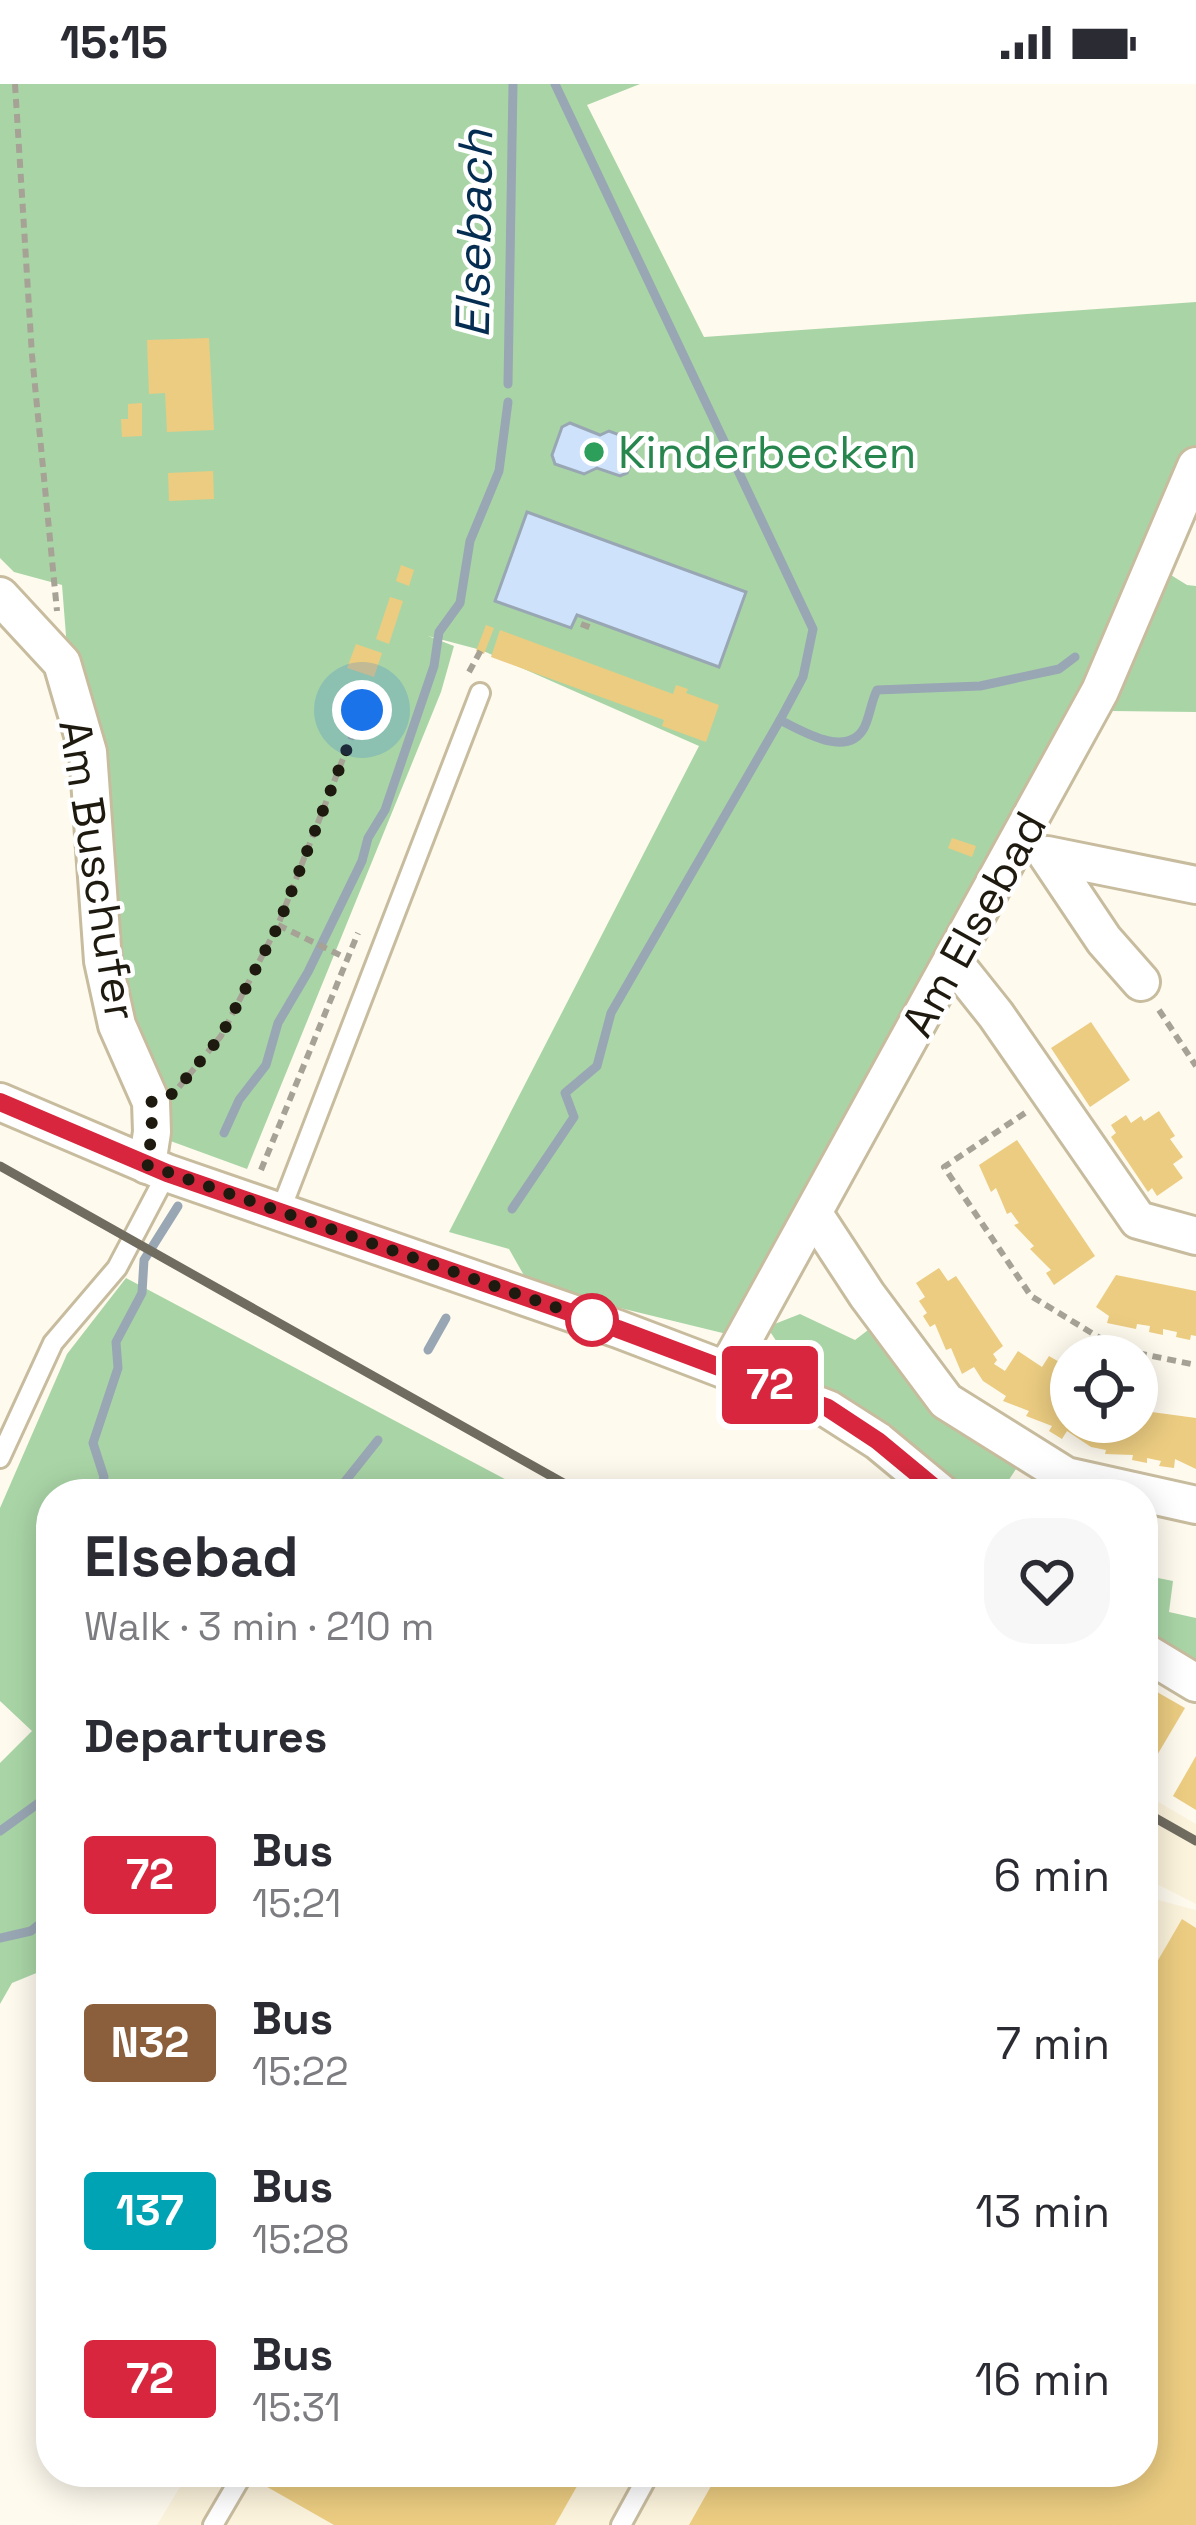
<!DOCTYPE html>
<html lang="en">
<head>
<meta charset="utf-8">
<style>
	:root { --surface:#fff; --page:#f7f7f7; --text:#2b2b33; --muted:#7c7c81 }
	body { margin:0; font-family:"Space Grotesk",sans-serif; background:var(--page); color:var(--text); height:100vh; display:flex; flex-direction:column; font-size:45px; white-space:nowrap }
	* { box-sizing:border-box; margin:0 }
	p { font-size:39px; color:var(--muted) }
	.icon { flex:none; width:66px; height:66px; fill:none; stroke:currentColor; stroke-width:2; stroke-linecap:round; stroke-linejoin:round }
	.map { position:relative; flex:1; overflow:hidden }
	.side { position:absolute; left:36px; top:1395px; width:1122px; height:1008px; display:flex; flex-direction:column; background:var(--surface); border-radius:48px; box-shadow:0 6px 30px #0003 }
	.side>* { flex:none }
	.badge { padding:0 24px; border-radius:9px; font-size:42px; line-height:78px }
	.controls { position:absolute; left:1050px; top:1251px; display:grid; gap:24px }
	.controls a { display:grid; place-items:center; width:108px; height:108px; border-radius:50%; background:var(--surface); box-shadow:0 6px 30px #0003; font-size:60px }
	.you { position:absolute; width:60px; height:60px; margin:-30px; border:9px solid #fff; border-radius:50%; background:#1a73e8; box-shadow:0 0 0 18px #1a73e833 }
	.map>.badge { position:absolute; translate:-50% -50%; box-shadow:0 0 0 6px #fff }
	h2 { padding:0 48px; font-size:45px; line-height:108px }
	.round { display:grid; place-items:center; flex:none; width:126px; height:126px; border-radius:48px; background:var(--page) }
	.headline { display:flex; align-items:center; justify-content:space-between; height:204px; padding:0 48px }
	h1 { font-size:57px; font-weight:700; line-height:90px }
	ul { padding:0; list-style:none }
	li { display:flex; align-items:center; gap:36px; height:168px; padding:0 48px }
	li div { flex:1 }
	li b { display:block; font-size:45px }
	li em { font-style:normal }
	li .badge { min-width:132px; font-weight:700; text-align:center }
	.status { display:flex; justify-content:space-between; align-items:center; height:84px; padding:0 60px; background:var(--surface); direction:ltr }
	.status svg { height:33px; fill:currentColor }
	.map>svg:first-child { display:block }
	.built { fill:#fcf3dc }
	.green { fill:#a9d5a6 }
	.water { fill:#cee3fb; stroke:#99a7b4; stroke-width:3 }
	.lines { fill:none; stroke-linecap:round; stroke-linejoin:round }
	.stream { stroke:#99a7b4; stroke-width:9 }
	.building { fill:#ebcc81 }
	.lane-casing { stroke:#c8bc9f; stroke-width:24 }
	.street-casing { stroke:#c8bc9f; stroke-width:42 }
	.path { stroke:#a6a296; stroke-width:6; stroke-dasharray:9 6; stroke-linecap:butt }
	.lane { stroke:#fff; stroke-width:18 }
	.street { stroke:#fff; stroke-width:36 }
	.rail { stroke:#706c60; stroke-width:9 }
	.line-casing { stroke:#fff; stroke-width:27 }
	.line { stroke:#d7263d; stroke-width:18 }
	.walk { stroke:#1e1a0f; stroke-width:12; stroke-dasharray:0 21.6 }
	.leisure-dot { fill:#2e9e5b; stroke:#fff; stroke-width:4.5 }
	.stop-dot { fill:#fff; stroke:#d7263d; stroke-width:6 }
	.labels { text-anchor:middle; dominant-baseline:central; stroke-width:9; stroke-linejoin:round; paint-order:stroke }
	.leisure-label { font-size:45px; fill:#27864d; stroke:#fff; text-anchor:start }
	.street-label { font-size:45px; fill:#1e1a0f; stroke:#fff }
	.water-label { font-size:48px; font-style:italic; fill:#052d51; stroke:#fff }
</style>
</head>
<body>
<div class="status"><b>15:15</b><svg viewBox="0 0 49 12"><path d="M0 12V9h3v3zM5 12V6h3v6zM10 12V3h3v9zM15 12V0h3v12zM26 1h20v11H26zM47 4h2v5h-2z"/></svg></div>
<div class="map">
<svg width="1196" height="2441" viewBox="0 0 1196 2441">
	<rect width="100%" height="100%" fill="#fffaee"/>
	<g class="built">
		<path d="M1143,1709L1196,1740V1820L1143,1793Z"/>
		<path d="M1143,1812L1196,1826V2441H157L189,2388H1143Z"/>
	</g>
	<g class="green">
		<path d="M0,0H640L587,21L704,253L1196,218V363L950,870L739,1253L530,1202L509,1165L449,1148L699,662L481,566L428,552L454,562L441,608L247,1085L165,1055L146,968L113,870V775L106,665L68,577L62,501L14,488L0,474Z"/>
		<path d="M1166,488L1187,501L1196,502V628L1110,627Z"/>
		<path d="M126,1194L533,1410H444L425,1401L419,1410H51V1883L12,1899L0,1920V1679L32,1647L0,1617V1424L67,1270Z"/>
		<path d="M800,1230L855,1256L872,1243L932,1327L1016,1385L1003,1405L1010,1410H964L892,1351L800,1293L767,1243Z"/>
		<path d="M1143,1491L1173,1497L1169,1528L1196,1534V1577L1143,1543Z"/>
	</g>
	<g class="water">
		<path d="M570,339L600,351L609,347L633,356L637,364L627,389L620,392L597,384L584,390L555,380L552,371L562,343Z"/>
		<path d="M527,428L746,508L719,583L577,531L571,544L495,517Z"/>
	</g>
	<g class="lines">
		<g class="stream">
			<path d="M508,300L513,0"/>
			<path d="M780,636C802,647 847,675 864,644C870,632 871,618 877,606L980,602L1059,585L1075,573"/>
			<path d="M224,1049L239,1016L266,981L278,939L308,888L362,777L368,754L385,726L434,582L439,548L460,519L470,457L499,387L508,318"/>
			<path d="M512,1125L574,1033L565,1009L597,982L611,929L780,636L803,593L813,545L555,0"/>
			<path d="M428,1266L446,1234"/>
			<path d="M99,1410L104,1393L93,1359L118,1284L116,1258L142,1209L144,1176L178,1122"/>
			<path d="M335,1410L378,1356"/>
			<path d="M0,1747L51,1710"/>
			<path d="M0,1854L31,1847L51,1831"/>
		</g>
	</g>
	<g class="building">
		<path d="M209,254L214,346L167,348L165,309L149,310L147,256Z"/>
		<path d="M142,319V352L122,353L121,335H128V320Z"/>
		<path d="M213,387L214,415L169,417L168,389Z"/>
		<path d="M401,481L414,486L409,502L396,497Z"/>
		<path d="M390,513L403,517L389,560L376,555Z"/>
		<path d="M486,541L494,544L484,570L476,567Z"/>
		<path d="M500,546L673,610L676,601L688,605L686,609L719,621L706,658L662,642L664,636L491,573Z"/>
		<path d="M356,560L382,569L374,593L347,584Z"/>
		<path d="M952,754L976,762L972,773L948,764Z"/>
		<path d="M1091,938L1130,996L1090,1023L1051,964Z"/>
		<path d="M1159,1027L1175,1052L1170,1055L1183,1073L1173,1080L1183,1094L1157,1112L1152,1104L1148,1108L1111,1053L1116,1049L1111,1041L1126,1031L1131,1039L1141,1032L1144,1037Z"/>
		<path d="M1017,1056L1095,1172L1054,1201L1046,1189L1051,1186L1030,1165L1034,1162L1014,1141L1019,1139L1011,1128L1007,1130L996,1104L991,1108L979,1081Z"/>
		<path d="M939,1184L948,1197L956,1192L1003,1262L993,1270L997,1276L994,1280L1005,1287L1018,1267L1042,1283L1049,1272L1061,1279L1053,1291L1071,1302V1338H1137V1326L1196,1334V1385L1175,1375L1174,1384L1159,1382L1161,1377L1147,1374V1379L1132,1376L1133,1371L1105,1370L1106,1366L1091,1363L1067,1347L1062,1355L1049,1347L1052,1342L1026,1332L1029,1327L1003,1317L1006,1312L983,1297L974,1283L962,1290L951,1264L946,1266L935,1240L930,1243L923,1232L927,1229L919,1217L925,1213L916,1199Z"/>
		<path d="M1116,1191L1196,1207V1252L1191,1251L1190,1256L1176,1253L1177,1248L1163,1245V1251L1149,1248L1150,1242L1137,1240L1136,1245L1107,1239L1109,1232L1096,1223Z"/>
		<path d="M1157,1608L1185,1624L1143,1695V1631Z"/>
		<path d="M1196,1672V1726L1173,1712Z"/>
		<path d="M1182,1835L1196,1844V2441H689L719,2388H747L760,2396L765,2388H1143V1902Z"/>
		<path d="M269,2388H585L555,2441H334L262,2400Z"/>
	</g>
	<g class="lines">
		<g class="lane-casing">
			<g id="lane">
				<path d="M280,1128L480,609"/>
				<path d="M0,1374L53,1259L117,1184L167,1089"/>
				<path d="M213,2441L244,2388"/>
				<path d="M621,2441L650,2388"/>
			</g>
		</g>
		<g class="street-casing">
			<g id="street">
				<path d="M0,512L62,579L88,668L103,877L117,941L151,1018L152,1048L147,1081"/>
				<path d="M953,877L996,931L1138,1136L1196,1152"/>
				<path d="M1141,898L1104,856L1047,771L1196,801"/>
				<path d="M0,1018L167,1089L618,1245L828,1325L878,1357L942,1410"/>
				<path d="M814,1130L867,1211L946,1317L1066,1392L1196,1421"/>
				<path d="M727,1285L1100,607L1196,382"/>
				<path d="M1143,1567L1196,1599"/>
			</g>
		</g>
		<g class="path">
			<path d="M15,0L32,271L57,527"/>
			<path d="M581,540L592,544"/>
			<path d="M469,588L481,566"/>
			<path d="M278,841L348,875"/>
			<path d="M1159,926L1196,982"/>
			<path d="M179,1003L221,952L278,841L362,626"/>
			<path d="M1025,1029L944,1083L1031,1212L1118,1265L1196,1281"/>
			<path d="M261,1086L358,849"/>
		</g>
		<use href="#lane" class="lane"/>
		<use href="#street" class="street"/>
		<g class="rail">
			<path d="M0,1082L583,1410"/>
			<path d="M1143,1727L1196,1757"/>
		</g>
	</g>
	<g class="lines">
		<g class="line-casing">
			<path id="line" d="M0,1018L167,1089L618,1245L828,1324L878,1357L942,1410"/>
		</g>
		<use href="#line" class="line"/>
		<path class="walk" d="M362,626L278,842L221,952L174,1009L151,1018L152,1048L147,1081L592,1236"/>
	</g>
	<circle class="leisure-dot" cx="594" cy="368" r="12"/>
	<circle class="stop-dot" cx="592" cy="1236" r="24"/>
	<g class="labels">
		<g class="leisure-label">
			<text x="618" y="368">Kinderbecken</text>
		</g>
		<g class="street-label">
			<text transform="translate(98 786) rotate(81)">Am Buschufer</text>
			<text transform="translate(974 840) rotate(-61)">Am Elsebad</text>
		</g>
		<g class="water-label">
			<text transform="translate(474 150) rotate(-89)">Elsebach</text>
		</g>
	</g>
</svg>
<div class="controls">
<a><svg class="icon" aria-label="locate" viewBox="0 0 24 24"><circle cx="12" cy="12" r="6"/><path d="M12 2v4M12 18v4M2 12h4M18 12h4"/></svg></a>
</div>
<div class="you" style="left:362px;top:626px"></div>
<b class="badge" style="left:770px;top:1301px;background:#d7263d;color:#fff">72</b>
<section class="side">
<div class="headline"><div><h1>Elsebad</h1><p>Walk · 3 min · 210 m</p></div><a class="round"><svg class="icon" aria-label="heart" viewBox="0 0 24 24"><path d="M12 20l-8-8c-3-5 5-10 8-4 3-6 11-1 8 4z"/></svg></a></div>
<h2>Departures</h2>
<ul>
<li><span class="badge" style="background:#d7263d;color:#fff">72</span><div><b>Bus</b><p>15:21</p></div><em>6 min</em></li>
<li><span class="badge" style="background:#8b5e3c;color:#fff">N32</span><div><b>Bus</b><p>15:22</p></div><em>7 min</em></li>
<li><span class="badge" style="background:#00a3b4;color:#fff">137</span><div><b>Bus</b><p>15:28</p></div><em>13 min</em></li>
<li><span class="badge" style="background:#d7263d;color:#fff">72</span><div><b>Bus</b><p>15:31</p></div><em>16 min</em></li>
</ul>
</section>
</div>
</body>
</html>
